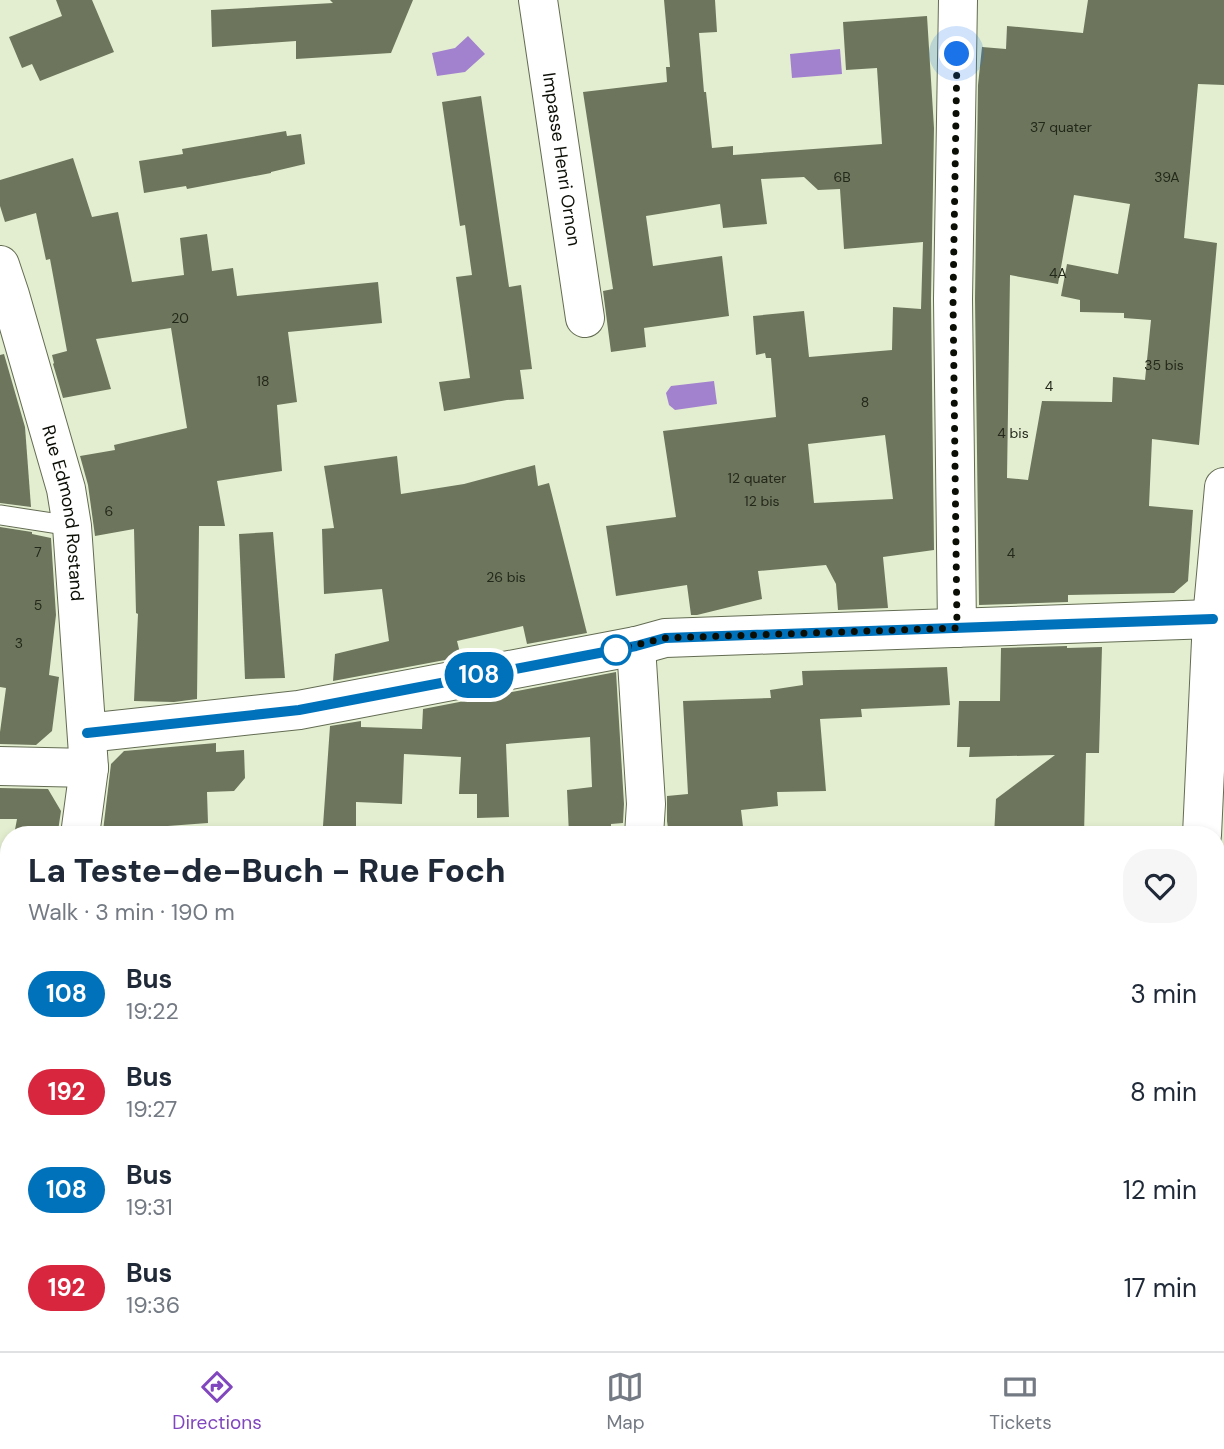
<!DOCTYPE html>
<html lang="en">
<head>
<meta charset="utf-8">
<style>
	:root { --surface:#fff; --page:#f6f6f7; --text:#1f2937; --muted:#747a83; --line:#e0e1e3; --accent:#8147be }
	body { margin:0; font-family:"DM Sans",sans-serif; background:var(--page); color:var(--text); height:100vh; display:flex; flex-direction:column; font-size:26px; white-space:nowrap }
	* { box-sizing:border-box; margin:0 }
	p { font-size:23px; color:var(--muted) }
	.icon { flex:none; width:38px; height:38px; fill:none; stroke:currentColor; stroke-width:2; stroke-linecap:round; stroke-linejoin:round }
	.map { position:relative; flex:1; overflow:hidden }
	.side { position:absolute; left:0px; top:826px; width:1225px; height:525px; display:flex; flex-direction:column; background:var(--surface); border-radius:28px 28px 0 0; box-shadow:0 4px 10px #0003 }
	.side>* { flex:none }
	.badge { padding:0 14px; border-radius:23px; font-size:24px; line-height:46px }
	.you { position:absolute; width:35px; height:35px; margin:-18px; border:5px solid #fff; border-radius:50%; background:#1a73e8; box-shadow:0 0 0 10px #1a73e833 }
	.map>.badge { position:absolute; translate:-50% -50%; box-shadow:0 0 0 4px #fff }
	.round { display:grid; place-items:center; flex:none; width:74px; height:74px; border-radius:28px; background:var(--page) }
	.overview { display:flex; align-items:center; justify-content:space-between; height:119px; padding:0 28px }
	h1 { font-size:33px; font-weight:800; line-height:52px }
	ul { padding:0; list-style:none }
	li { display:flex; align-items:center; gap:21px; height:98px; padding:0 28px }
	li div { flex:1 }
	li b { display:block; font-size:26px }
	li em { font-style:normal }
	li .badge { min-width:77px; font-weight:700; text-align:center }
	.dock { display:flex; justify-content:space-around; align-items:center; height:98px; border-top:2px solid var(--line); background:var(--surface); font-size:19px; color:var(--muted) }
	.dock a { display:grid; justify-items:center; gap:4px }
	.dock .selected { color:var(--accent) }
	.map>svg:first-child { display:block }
	.green { fill:#bdd58c }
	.water { fill:#a282ce }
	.building { fill:#6d765c; fill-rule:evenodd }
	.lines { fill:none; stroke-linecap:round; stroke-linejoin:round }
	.lane-casing { stroke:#636c52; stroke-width:21 }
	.street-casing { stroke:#636c52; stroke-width:40 }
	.lane { stroke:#fff; stroke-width:19 }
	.street { stroke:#fff; stroke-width:38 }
	.line-casing { stroke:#fff; stroke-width:16 }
	.line { stroke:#0072bc; stroke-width:10 }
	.walk { stroke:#0b0e05; stroke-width:7; stroke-dasharray:0 12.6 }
	.stop-dot { fill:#fff; stroke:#0072bc; stroke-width:3.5 }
	.labels { text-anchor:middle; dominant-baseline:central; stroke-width:6; stroke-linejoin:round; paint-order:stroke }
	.number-label { font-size:14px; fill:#24281b }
	.street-label { font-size:18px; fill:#0b0e05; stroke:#e3eed0 }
</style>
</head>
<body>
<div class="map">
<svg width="1224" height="1351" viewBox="0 0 1224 1351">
	<rect width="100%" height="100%" fill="#e3eed0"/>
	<path class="green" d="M1216,1236H1224V1293L1219,1314L1216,1313Z"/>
	<g class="water">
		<path d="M468,36L485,54L465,72L437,76L432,53L455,48Z"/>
		<path d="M840,49L842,74L792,78L790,54Z"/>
		<path d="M714,381L717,404L675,410L669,405L666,393L671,386Z"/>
	</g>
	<g class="building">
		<path d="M56,0H92L114,52L40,81L32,64L22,68L9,37L62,16Z"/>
		<path d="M330,0H413L391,53L296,59V41L212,47L211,10L333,3Z"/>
		<path d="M664,0H715L717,32L699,33L704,92H706L712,148L733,146V155L882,144L877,68L846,70L843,22L927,16L934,128L931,299L934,550L883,557L888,608L838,610L836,584L826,565L758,571L762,599L697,615H691L687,585L616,596L606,526L676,517L663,431L776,417L771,358H766L765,353L756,355L753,316L804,311L809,357L892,350L893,307L921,309L923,242L844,249L840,189L818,190L804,177L761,179L767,224L723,228L720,204L646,216L653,266L722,256L729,316L644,328L646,347L611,352L603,291L613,289L583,92L667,82L666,67H670ZM885,435L893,499L814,503L808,444Z"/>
		<path d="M1088,0H1224V85L1198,84L1184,238L1217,243L1199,445L1152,439L1149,506L1193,510L1188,581L1174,593L1068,595V602L979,605L975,299L978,85L982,47L1006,49L1007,26L1083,33ZM1074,195L1130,204L1118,274L1067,264L1061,296L1080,300V312L1124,313V318L1151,320L1145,380L1113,377L1112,402L1042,401L1028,480L1007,478L1010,275L1058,284Z"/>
		<path d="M481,96L509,287L521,285L532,369L520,370L524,399L507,400L444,411L439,382L470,378L456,277L472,275L465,225L460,226L442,102Z"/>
		<path d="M286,131L287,136L301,134L305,164L271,172V173L187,189L186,186L144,193L139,161L183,154L182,149Z"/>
		<path d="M73,158L92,217L118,212L132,282L184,275L180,238L207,234L212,271L233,268L237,296L378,282L382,323L288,332L297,402L277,405L282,471L217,481L225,526H199L197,699L174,702L134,701L138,614L136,613L134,529L95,536L88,485L80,456L115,450L114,445L187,428L171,328L96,339L111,389L63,398L53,364L54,363L52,355L67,351L50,259L46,260L36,213L5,222L0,206V180Z"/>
		<path d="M4,354L25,427L31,507L0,503V355Z"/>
		<path d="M397,456L401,494L464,484L535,465L538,486L549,483L587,633L527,644L523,626L457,641L461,657L333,681L335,654L389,641L382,589L324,594L322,529L334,528L324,466Z"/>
		<path d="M0,527L32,532V534L51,538L56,615L49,675L59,677L52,731L36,745L0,744V732L6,688L0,687Z"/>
		<path d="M273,532L285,678L245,679L239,534Z"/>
		<path d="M1067,646V648L1102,647L1099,753H1086L1084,835H994L996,799L1055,755L969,757L970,747H957L959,701H1000L1001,648Z"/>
		<path d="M947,667L950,705L861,709L862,717L820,719L826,791L777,792L778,806L741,810L744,835H669L667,821V796L688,794L683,701L771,698L770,690L803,685L802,671Z"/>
		<path d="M616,672L624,804L623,823L611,824V835H569L567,790L592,787L590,737L506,744L509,817L477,818V794H459L461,757L404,754L402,804L356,802V835H329V826H323L330,726L361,721V727L422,729L423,709Z"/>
		<path d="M216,743V752L244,750L245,778L234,791L207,792L208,823L141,828L140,831H103L111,764L124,751Z"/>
		<path d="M0,788L48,789L61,811L58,831H56V835H14L17,819H0Z"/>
	</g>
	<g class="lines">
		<g class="lane-casing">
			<path id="lane" d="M0,515L72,526"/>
		</g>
		<g class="street-casing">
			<g id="street">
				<path id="s1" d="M538,0L585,318"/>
				<path id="s2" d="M0,265L10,295L66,489L72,526L89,768L80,835"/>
				<path d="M957,628L953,299L958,0"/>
				<path d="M636,646L646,804L644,835"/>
				<path d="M87,733L299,710L636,646L665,638L1212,619L1224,617"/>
				<path d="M0,766L89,768"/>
				<path d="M1202,835L1212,619L1224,487"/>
				<path d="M0,1161L9,1129"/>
				<path d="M1216,1219H1224"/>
				<path d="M612,1342L614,1351"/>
				<path d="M1064,1351L1066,1342"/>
			</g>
		</g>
		<use href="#lane" class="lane"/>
		<use href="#street" class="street"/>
	</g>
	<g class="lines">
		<g class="line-casing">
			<path id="line" d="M87,733L299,710L636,646L665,638L1213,619"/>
		</g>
		<use href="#line" class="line"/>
		<path class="walk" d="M616,650L610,651L665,638L957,628L953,299L957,54"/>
	</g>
	<circle class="stop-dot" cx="616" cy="650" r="14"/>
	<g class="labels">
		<g class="number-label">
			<text x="1061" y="127">37 quater</text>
			<text x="842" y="177">6B</text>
			<text x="1167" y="177">39A</text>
			<text x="1058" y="273">4A</text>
			<text x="180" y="318">20</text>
			<text x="1164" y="365">35 bis</text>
			<text x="263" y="381">18</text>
			<text x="1049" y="386">4</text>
			<text x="865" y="402">8</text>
			<text x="1013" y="433">4 bis</text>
			<text x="757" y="478">12 quater</text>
			<text x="762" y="501">12 bis</text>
			<text x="109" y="511">6</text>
			<text x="38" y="552">7</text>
			<text x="1011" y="553">4</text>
			<text x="506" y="577">26 bis</text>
			<text x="38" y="605">5</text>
			<text x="19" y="643">3</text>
		</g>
		<g class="street-label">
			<text stroke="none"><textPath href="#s1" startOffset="161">Impasse Henri Ornon</textPath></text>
			<text stroke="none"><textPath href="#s2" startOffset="257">Rue Edmond Rostand</textPath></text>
		</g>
	</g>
</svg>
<div class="you" style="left:957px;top:54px"></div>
<b class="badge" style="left:479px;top:675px;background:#0072bc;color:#fff">108</b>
<section class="side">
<div class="overview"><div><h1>La Teste-de-Buch - Rue Foch</h1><p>Walk · 3 min · 190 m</p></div><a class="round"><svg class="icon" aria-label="heart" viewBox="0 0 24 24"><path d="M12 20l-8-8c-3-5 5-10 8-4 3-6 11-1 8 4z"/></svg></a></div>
<ul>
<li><span class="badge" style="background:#0072bc;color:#fff">108</span><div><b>Bus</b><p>19:22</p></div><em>3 min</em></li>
<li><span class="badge" style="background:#d7263d;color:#fff">192</span><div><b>Bus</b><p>19:27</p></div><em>8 min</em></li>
<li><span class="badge" style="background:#0072bc;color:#fff">108</span><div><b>Bus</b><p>19:31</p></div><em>12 min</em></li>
<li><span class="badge" style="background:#d7263d;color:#fff">192</span><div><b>Bus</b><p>19:36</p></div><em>17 min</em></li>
</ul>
</section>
</div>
<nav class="dock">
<a class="selected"><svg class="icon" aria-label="directions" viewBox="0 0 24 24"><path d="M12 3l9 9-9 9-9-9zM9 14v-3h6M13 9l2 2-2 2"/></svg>Directions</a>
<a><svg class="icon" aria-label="map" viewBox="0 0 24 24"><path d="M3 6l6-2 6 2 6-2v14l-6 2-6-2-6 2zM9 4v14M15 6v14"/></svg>Map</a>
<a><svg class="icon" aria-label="tickets" viewBox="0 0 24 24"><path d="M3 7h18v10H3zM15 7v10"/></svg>Tickets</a>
</nav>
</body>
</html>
